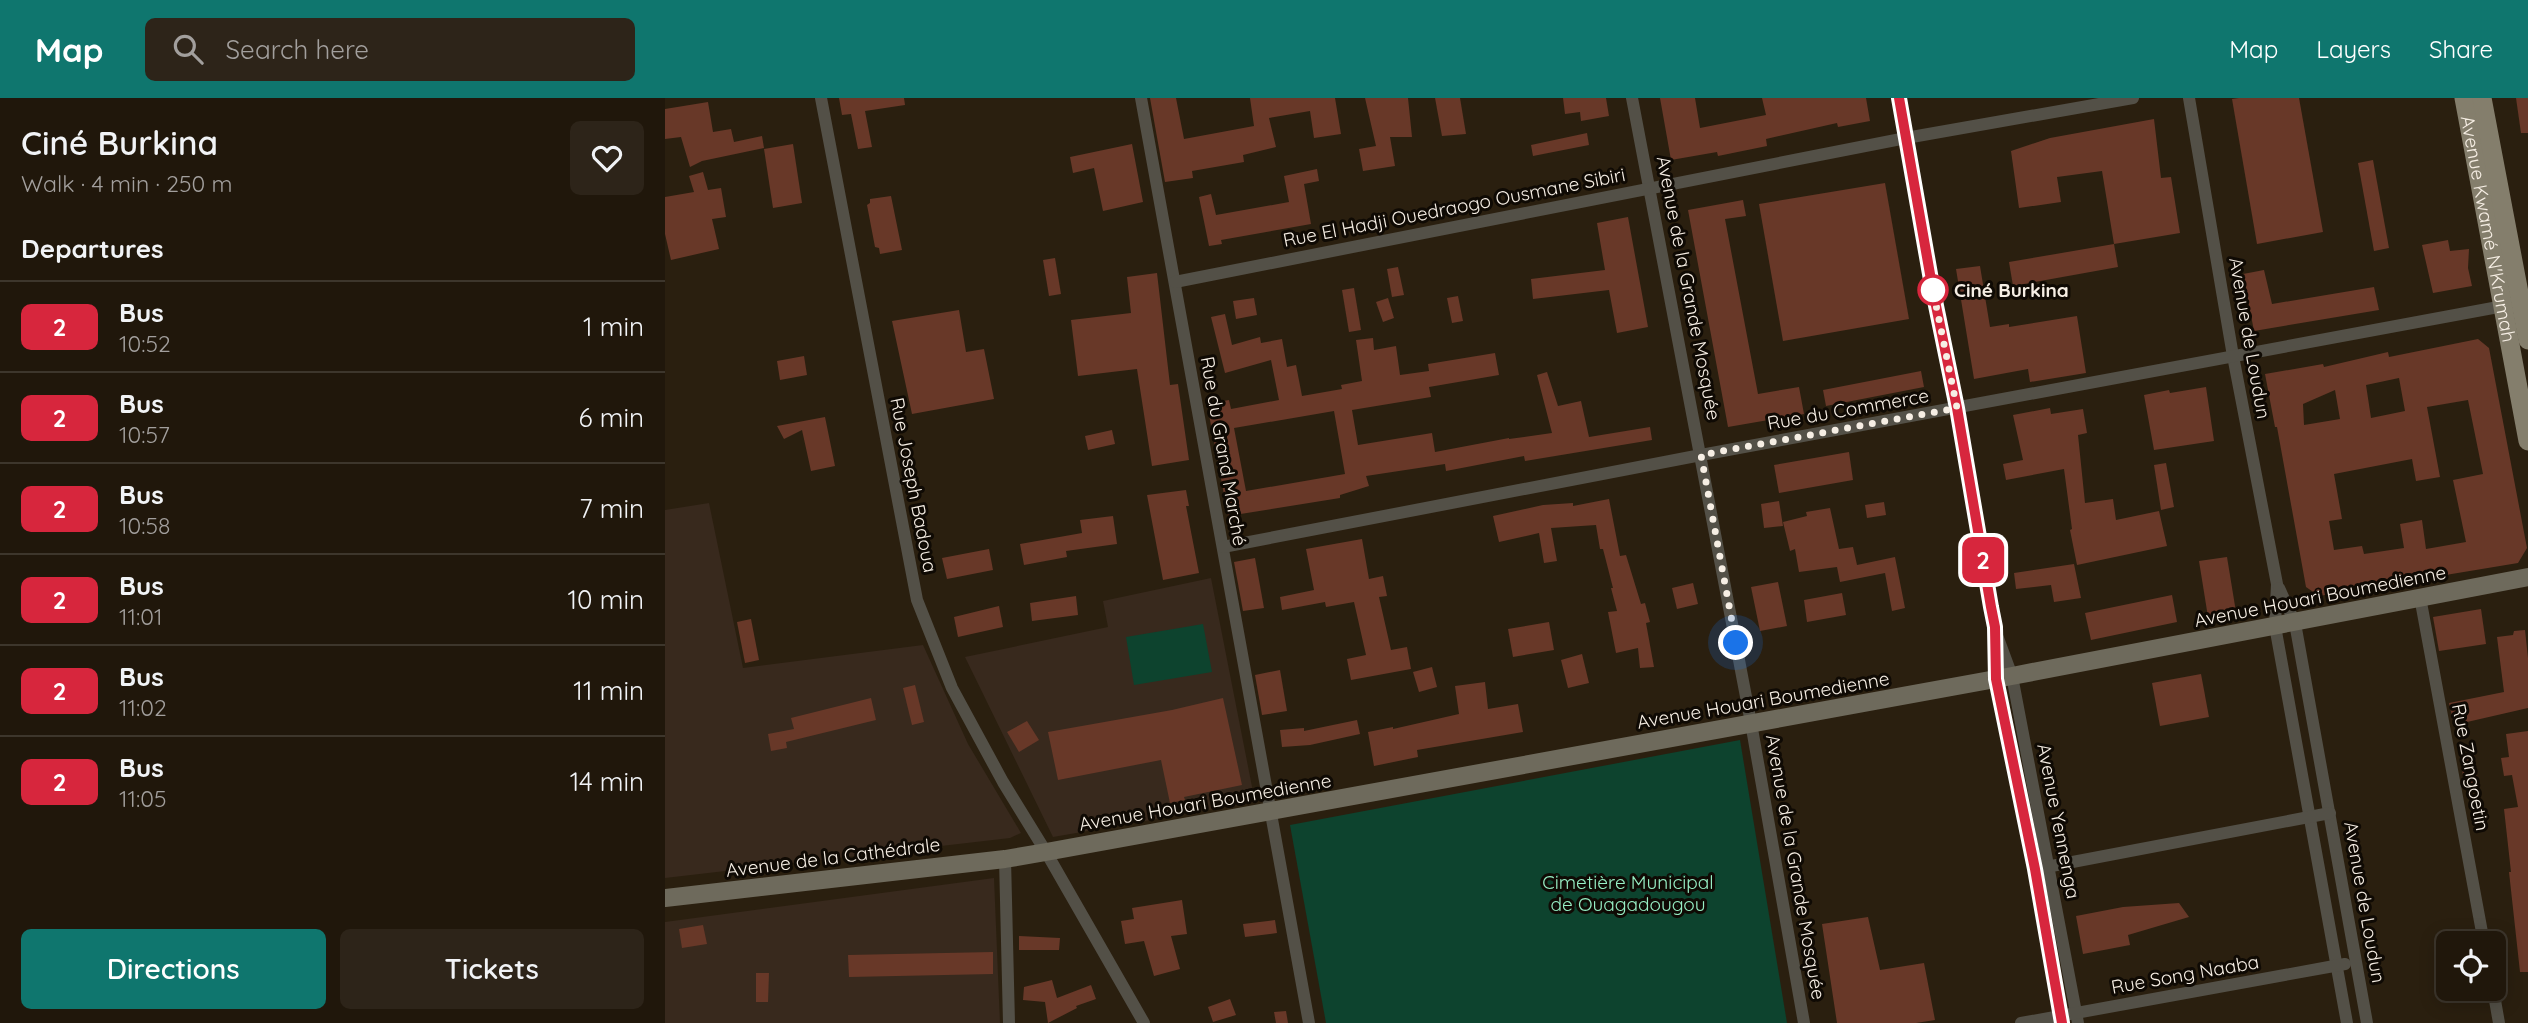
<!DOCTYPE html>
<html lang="en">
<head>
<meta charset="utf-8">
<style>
	:root { --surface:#20170b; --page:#2d2419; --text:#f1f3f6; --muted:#a29f9d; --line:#3d362c; --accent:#0f766e }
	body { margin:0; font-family:Quicksand,sans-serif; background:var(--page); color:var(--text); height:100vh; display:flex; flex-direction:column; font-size:26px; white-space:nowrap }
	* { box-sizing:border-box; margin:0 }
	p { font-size:23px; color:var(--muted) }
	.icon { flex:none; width:38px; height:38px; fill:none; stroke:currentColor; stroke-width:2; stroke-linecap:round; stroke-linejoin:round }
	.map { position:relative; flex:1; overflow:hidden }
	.sheet { display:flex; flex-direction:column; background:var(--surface); width:665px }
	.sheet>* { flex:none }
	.badge { padding:0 14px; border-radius:10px; font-size:24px; line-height:46px }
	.tools { position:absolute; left:1771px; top:833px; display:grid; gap:14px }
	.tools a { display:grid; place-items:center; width:70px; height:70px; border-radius:10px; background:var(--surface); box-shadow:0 4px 18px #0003,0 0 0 2px var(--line); font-size:35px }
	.you { position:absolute; width:35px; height:35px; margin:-18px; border:5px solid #fff; border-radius:50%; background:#1a73e8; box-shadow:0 0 0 10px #1a73e833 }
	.map>.badge { position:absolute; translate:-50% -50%; box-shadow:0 0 0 4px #fff }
	h2 { padding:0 21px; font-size:26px; line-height:63px }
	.round { display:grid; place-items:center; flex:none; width:74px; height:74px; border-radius:10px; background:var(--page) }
	.head { display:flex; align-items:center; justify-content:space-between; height:119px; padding:0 21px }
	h1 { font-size:33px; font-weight:600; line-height:52px }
	.primary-button { display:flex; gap:14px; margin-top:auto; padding:14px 21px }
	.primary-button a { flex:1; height:80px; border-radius:10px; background:var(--accent); color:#fff; font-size:28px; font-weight:600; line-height:80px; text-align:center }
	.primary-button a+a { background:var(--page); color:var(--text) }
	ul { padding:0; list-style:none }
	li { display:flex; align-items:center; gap:21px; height:91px; padding:0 21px; border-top:2px solid var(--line) }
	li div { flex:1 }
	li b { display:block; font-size:26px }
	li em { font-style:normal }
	li .badge { min-width:77px; font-weight:700; text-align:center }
	header { display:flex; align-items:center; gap:42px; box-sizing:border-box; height:98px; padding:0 35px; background:var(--accent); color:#fff }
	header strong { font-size:33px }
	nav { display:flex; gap:38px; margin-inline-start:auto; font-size:24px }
	.search { width:490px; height:63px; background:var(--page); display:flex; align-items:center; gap:18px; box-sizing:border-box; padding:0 24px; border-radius:10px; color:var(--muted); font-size:26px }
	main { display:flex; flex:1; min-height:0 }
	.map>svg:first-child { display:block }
	.education { fill:#38291d }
	.green { fill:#0d432e }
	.building { fill:#683828; fill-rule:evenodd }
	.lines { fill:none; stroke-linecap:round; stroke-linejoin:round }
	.street { stroke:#535047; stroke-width:12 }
	.secondary { stroke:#6e6a5c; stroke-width:18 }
	.primary { stroke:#847e6c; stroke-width:19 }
	.line-casing { stroke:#fff; stroke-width:16 }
	.line { stroke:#d7263d; stroke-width:10 }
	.walk { stroke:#f6eee4; stroke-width:7; stroke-dasharray:0 12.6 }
	.stop-dot { fill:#fff; stroke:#d7263d; stroke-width:3.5 }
	.labels { text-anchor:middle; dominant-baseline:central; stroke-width:6; stroke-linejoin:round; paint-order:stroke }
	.street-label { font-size:19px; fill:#f6eee4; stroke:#0f0a04 }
	.stop-label { font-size:19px; font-weight:bold; fill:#f6eee4; stroke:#0f0a04; text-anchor:start }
	.park-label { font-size:19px; fill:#97efc5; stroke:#0f0a04 }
</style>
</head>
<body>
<header>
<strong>Map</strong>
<div class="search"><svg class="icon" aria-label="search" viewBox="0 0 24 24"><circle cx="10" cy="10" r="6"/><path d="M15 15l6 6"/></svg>Search here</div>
<nav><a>Map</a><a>Layers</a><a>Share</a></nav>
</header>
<main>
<section class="sheet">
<div class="head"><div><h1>Ciné Burkina</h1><p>Walk · 4 min · 250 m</p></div><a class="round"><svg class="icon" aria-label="heart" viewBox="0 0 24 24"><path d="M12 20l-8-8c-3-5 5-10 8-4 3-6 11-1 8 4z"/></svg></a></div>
<h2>Departures</h2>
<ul>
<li><span class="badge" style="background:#d7263d;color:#fff">2</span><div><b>Bus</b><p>10:52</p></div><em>1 min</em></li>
<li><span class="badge" style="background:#d7263d;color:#fff">2</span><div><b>Bus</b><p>10:57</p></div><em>6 min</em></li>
<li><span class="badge" style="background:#d7263d;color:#fff">2</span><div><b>Bus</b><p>10:58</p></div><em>7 min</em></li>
<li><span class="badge" style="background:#d7263d;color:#fff">2</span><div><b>Bus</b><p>11:01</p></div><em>10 min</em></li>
<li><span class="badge" style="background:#d7263d;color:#fff">2</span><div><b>Bus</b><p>11:02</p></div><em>11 min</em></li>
<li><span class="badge" style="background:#d7263d;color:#fff">2</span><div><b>Bus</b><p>11:05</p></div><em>14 min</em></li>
</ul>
<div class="primary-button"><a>Directions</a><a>Tickets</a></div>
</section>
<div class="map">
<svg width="1863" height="925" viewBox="0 0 1863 925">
	<rect width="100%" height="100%" fill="#2a1f0f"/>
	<g class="education">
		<path d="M44,405L78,570L258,547L303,646L356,735L345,740L0,780V412Z"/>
		<path d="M546,480L590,704L388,739L300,559L443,529L438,503Z"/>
		<path d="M329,780L335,925H0V824Z"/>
	</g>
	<g class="green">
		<path d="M538,526L547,574L469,587L461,539Z"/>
		<path d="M1075,642L1122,925H661L625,727Z"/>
	</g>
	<g class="building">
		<path d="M174,0H239L240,7L200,13L207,49L193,51L186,16L177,17Z"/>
		<path d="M485,0H511L519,41L589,28L585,0H670L676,36L649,40L645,13L604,20L611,49L578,57L579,64L527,73L528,80L500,84Z"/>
		<path d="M700,0H743L747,39H725L730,68L698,73L694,51L711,48Z"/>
		<path d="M770,0H795L801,36L777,38Z"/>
		<path d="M898,0H941L944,18L916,23L915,14L900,16Z"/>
		<path d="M995,0H1030L1035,30L1101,17L1097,0H1201L1205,23L1173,29L1172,25L1101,41L1102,48L1053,58L1052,54L1006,62Z"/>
		<path d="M1574,0H1634L1658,134L1592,146L1567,1Z"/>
		<path d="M1851,0H1863V35H1856Z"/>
		<path d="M43,4L48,34L66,31L69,44L97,38L99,50L37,63L25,69L16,39L0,41V11Z"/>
		<path d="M1489,21L1496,80L1506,79L1515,135L1449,146L1437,73L1392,79L1396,104L1354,110L1346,53L1385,40Z"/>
		<path d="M922,35L924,47L868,58L866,47Z"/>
		<path d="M128,46L137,105L108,110L99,51Z"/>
		<path d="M467,46L478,104L438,113L429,70L408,75L405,59Z"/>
		<path d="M1708,62L1724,150L1709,153L1693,65Z"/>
		<path d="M652,71L654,83L639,86L646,126L556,142L557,146L544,148L534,99L546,96L551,117L624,104L619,78Z"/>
		<path d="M38,74L43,92L56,90L61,119L47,121L54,151L6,162L0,136V99L29,94L24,78Z"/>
		<path d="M1220,85L1244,221L1118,243L1094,106Z"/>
		<path d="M226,98L237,152L215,156L214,150L210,149L202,107L205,105V101Z"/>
		<path d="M1078,102L1081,118L1060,121L1093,296L1134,289L1139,316L1063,329L1023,112Z"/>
		<path d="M963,119L983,229L952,235L944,192L868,201L866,181L940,172L932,125Z"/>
		<path d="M1783,142L1785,153L1804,151L1803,170L1807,188L1768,195L1757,147Z"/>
		<path d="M1449,146L1453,169L1348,188L1344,164Z"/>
		<path d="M390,160L396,196L384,198L378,162Z"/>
		<path d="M1315,168L1325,229L1344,226V229L1412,218L1421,275L1365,284L1363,271L1309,281L1291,171Z"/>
		<path d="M733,169L739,197L727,199L722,171Z"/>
		<path d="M1599,172L1607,206L1709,189L1714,212L1589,233L1578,176Z"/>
		<path d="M492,175L505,287L513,286L524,362L487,368L472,271L413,278L406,222L466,215L462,179Z"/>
		<path d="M689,190L696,232L684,234L677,192Z"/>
		<path d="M793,198L798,223L787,225L782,200Z"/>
		<path d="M589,200L592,217L571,221L568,203Z"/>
		<path d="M723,200L729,220L718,224L711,204Z"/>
		<path d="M294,212L301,254L319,251L329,301L247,316L227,223Z"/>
		<path d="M560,216L567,247L595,239L596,245L617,241L622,269L631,267L637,298L677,291L676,287L697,283L691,242L708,240L709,252L731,248L735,277L764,273L763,266L830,255L834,277L764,289L766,299L687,312L693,347L767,335L770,354L844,340V341L887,335L872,277L882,274L893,308L916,303L924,339L985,329L987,342L860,363L859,358L781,373L780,366L701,378L704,388L675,397V400L563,418L542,306L564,302L566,311L614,302L606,262L560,275L546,219ZM669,313L680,376L581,393L569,330Z"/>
		<path d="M1813,241L1824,250L1862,450L1853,465L1654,498L1641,489L1612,329H1610L1600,276L1658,266L1659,269L1723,254L1724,259ZM1734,280L1740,313L1706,320L1701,287ZM1670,292L1675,321L1639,327L1638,306ZM1803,302L1818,376L1788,382L1801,444L1761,451L1757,422L1735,426L1739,450L1699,456L1697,448L1669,452L1664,423L1677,421L1669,376L1747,361L1751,383L1775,379L1762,309Z"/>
		<path d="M139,258L142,277L115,282L112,263Z"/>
		<path d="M1256,273L1259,289L1161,308L1158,292Z"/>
		<path d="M1541,289L1549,343L1489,352L1479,297L1504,292L1505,295Z"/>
		<path d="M1385,310L1386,316L1418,311L1422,335L1413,337L1420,405L1448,401L1451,422L1494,413L1502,448L1412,467L1405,432L1407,431L1399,371L1341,382L1338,366L1358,362L1348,317Z"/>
		<path d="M160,319L170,368L146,373L137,332L119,341L112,328Z"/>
		<path d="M447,332L450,346L423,352L420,338Z"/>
		<path d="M1184,354L1188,382L1114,395L1109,367Z"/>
		<path d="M1501,365L1509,409L1496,412L1489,367Z"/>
		<path d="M521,392L524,408H521L534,475L498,482L482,397Z"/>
		<path d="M944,401L955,458L961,457L976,506L980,505L985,524L981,525L989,569L975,570L973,550L951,555L943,514L952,513L946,490H948L938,451H935L931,427L886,430L892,463L879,465L874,435L834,444L828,418L878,407L908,405V408Z"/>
		<path d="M1114,403L1118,428L1099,430L1096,406Z"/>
		<path d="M1219,404L1221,417L1202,420L1200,407Z"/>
		<path d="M1165,410L1174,451L1188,449L1192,467L1230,459L1240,510L1227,513L1220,475L1175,484L1172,469L1134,474L1130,451L1125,453L1118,424L1142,418L1141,414Z"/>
		<path d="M448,418L452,446L401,453L402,459L359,467L355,446L417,435L415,422Z"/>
		<path d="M697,441L704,481L718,478L722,498L714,499L726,552L742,549L746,571L686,582L682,561L701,557L689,504L661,509L660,504L617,512L615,499L649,492L641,451Z"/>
		<path d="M324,451L328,472L282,481L277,460Z"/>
		<path d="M1562,459L1571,514L1543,519L1534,463Z"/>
		<path d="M590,460L599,510L578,513L569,464Z"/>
		<path d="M1409,466L1416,500L1389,504L1386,487L1351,491L1349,475Z"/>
		<path d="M1113,484L1122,528L1095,533L1086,489Z"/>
		<path d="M1028,485L1033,506L1012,511L1007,490Z"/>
		<path d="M1177,495L1181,517L1142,524L1139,502Z"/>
		<path d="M1507,497L1512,524L1426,542L1420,515Z"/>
		<path d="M411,498L413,517L367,523L365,505Z"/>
		<path d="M334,508L338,529L293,539L289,519Z"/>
		<path d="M1816,511L1821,546L1774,553L1768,519Z"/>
		<path d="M86,521L94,562L80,565L72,524Z"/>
		<path d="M884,524L889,552L848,559L843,531Z"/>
		<path d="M1860,532L1863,560V610L1789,627L1784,605L1839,594L1832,539L1848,537L1849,533Z"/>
		<path d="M917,556L924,585L903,590L896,562Z"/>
		<path d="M767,569L772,589L754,594L748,574Z"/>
		<path d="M615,572L622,613L597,617L590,577Z"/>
		<path d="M1536,576L1544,619L1495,628L1487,585Z"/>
		<path d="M820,584L823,611L853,606L858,634L752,652L753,659L709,668L703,634L728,629V631L794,616L790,588Z"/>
		<path d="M250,587L259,624L247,627L238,590Z"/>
		<path d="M206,600L211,622L121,644L122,650L106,653L103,636L129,631L126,620Z"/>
		<path d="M558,600L577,687L519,699L520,702L505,705L496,662L393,682L383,634L507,612Z"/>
		<path d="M692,622L695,636L645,647L617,649L615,632L639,630V633Z"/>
		<path d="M362,623L374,642L354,654L342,634Z"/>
		<path d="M1863,633V874H1855L1844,774H1846L1839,711L1853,709L1847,677L1839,678L1836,660L1844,659L1841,636Z"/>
		<path d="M1809,655L1814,691L1800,692L1795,657Z"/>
		<path d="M517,802L522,836L506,838L515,871L489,878L479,843L460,846L456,823L469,821L467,810Z"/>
		<path d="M1514,805L1524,819L1463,837L1465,847L1418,856L1411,818L1458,809Z"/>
		<path d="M1203,819L1215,872L1259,865L1270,922L1251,925H1172L1157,826Z"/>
		<path d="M610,822L612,835L580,839L578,826Z"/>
		<path d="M38,827L42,846L17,850L14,831Z"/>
		<path d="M354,838L395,840L394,852H354Z"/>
		<path d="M328,854V876L184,879L183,857Z"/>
		<path d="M91,875H104L103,904H91Z"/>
		<path d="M387,882L392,900L426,887L431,901L411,908L412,910L383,925L380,904L358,902L359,889Z"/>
		<path d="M565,901L571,917L548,924L543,909Z"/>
		<path d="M621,913L623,925H611L609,914Z"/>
	</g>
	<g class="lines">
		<g class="street">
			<path d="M156,0L252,502L287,590L338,684L381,754L479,925"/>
			<path d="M476,0L644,925"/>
			<path d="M967,0L1086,625L1139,925"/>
			<path d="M1234,0L1268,193L1292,310L1330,529L1331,581L1370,771L1397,925"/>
			<path d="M1524,0L1568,258L1612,486L1610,528L1682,925"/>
			<path d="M510,184L1241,40L1468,0"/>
			<path d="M558,449L1036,357L1844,207"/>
			<path d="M1614,490L1630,525L1702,925"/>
			<path d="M1755,499L1819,845"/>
			<path d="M1333,540L1347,578L1413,925"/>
			<path d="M340,761L344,925"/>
			<path d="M1376,770L1665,715"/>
			<path d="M1828,891L1834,925"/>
			<path d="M1356,925L1680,866"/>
		</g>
		<path class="secondary" d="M0,800L340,761L381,754L1347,578L1863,479"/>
		<g class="primary">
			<path id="s1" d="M1799,0L1863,343"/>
			<path d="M1817,0L1863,242"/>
		</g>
	</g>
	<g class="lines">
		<g class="line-casing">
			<path id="line" d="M1234,0L1268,193L1292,310L1326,509L1330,529L1331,581L1370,771L1397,925"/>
		</g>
		<use href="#line" class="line"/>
		<path class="walk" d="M1071,545L1036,357L1292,310L1268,192"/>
	</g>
	<circle class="stop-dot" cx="1268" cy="192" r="14"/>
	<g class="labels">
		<g class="street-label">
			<text transform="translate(789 109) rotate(-11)">Rue El Hadji Ouedraogo Ousmane Sibiri</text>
			<text stroke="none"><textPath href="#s1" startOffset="133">Avenue Kwamé N'Krumah</textPath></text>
			<text transform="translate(1024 190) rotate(79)">Avenue de la Grande Mosquée</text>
			<text transform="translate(1585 240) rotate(80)">Avenue de Loudun</text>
			<text transform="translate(1183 311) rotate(-10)">Rue du Commerce</text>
			<text transform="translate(559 353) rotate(80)">Rue du Grand Marché</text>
			<text transform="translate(249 387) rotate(79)">Rue Joseph Badoua</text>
			<text transform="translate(1655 498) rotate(-11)">Avenue Houari Boumedienne</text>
			<text transform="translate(1098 602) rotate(-10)">Avenue Houari Boumedienne</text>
			<text transform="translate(1806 669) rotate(79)">Rue Zangoetin</text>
			<text transform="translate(540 704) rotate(-10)">Avenue Houari Boumedienne</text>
			<text transform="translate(1394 723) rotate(79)">Avenue Yennenga</text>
			<text transform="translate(168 759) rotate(-7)">Avenue de la Cathédrale</text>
			<text transform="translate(1131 769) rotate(80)">Avenue de la Grande Mosquée</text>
			<text transform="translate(1700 804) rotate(80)">Avenue de Loudun</text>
			<text transform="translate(1520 876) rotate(-10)">Rue Song Naaba</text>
		</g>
		<g class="stop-label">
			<text x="1289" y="192">Ciné Burkina</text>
		</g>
		<g class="park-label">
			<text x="963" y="784">Cimetière Municipal<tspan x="963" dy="22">de Ouagadougou</tspan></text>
		</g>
	</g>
</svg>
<div class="tools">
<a><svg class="icon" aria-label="locate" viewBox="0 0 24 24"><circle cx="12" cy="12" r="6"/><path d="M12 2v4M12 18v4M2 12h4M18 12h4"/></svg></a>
</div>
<div class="you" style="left:1071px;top:545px"></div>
<b class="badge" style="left:1318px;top:462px;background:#d7263d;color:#fff">2</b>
</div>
</main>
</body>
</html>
